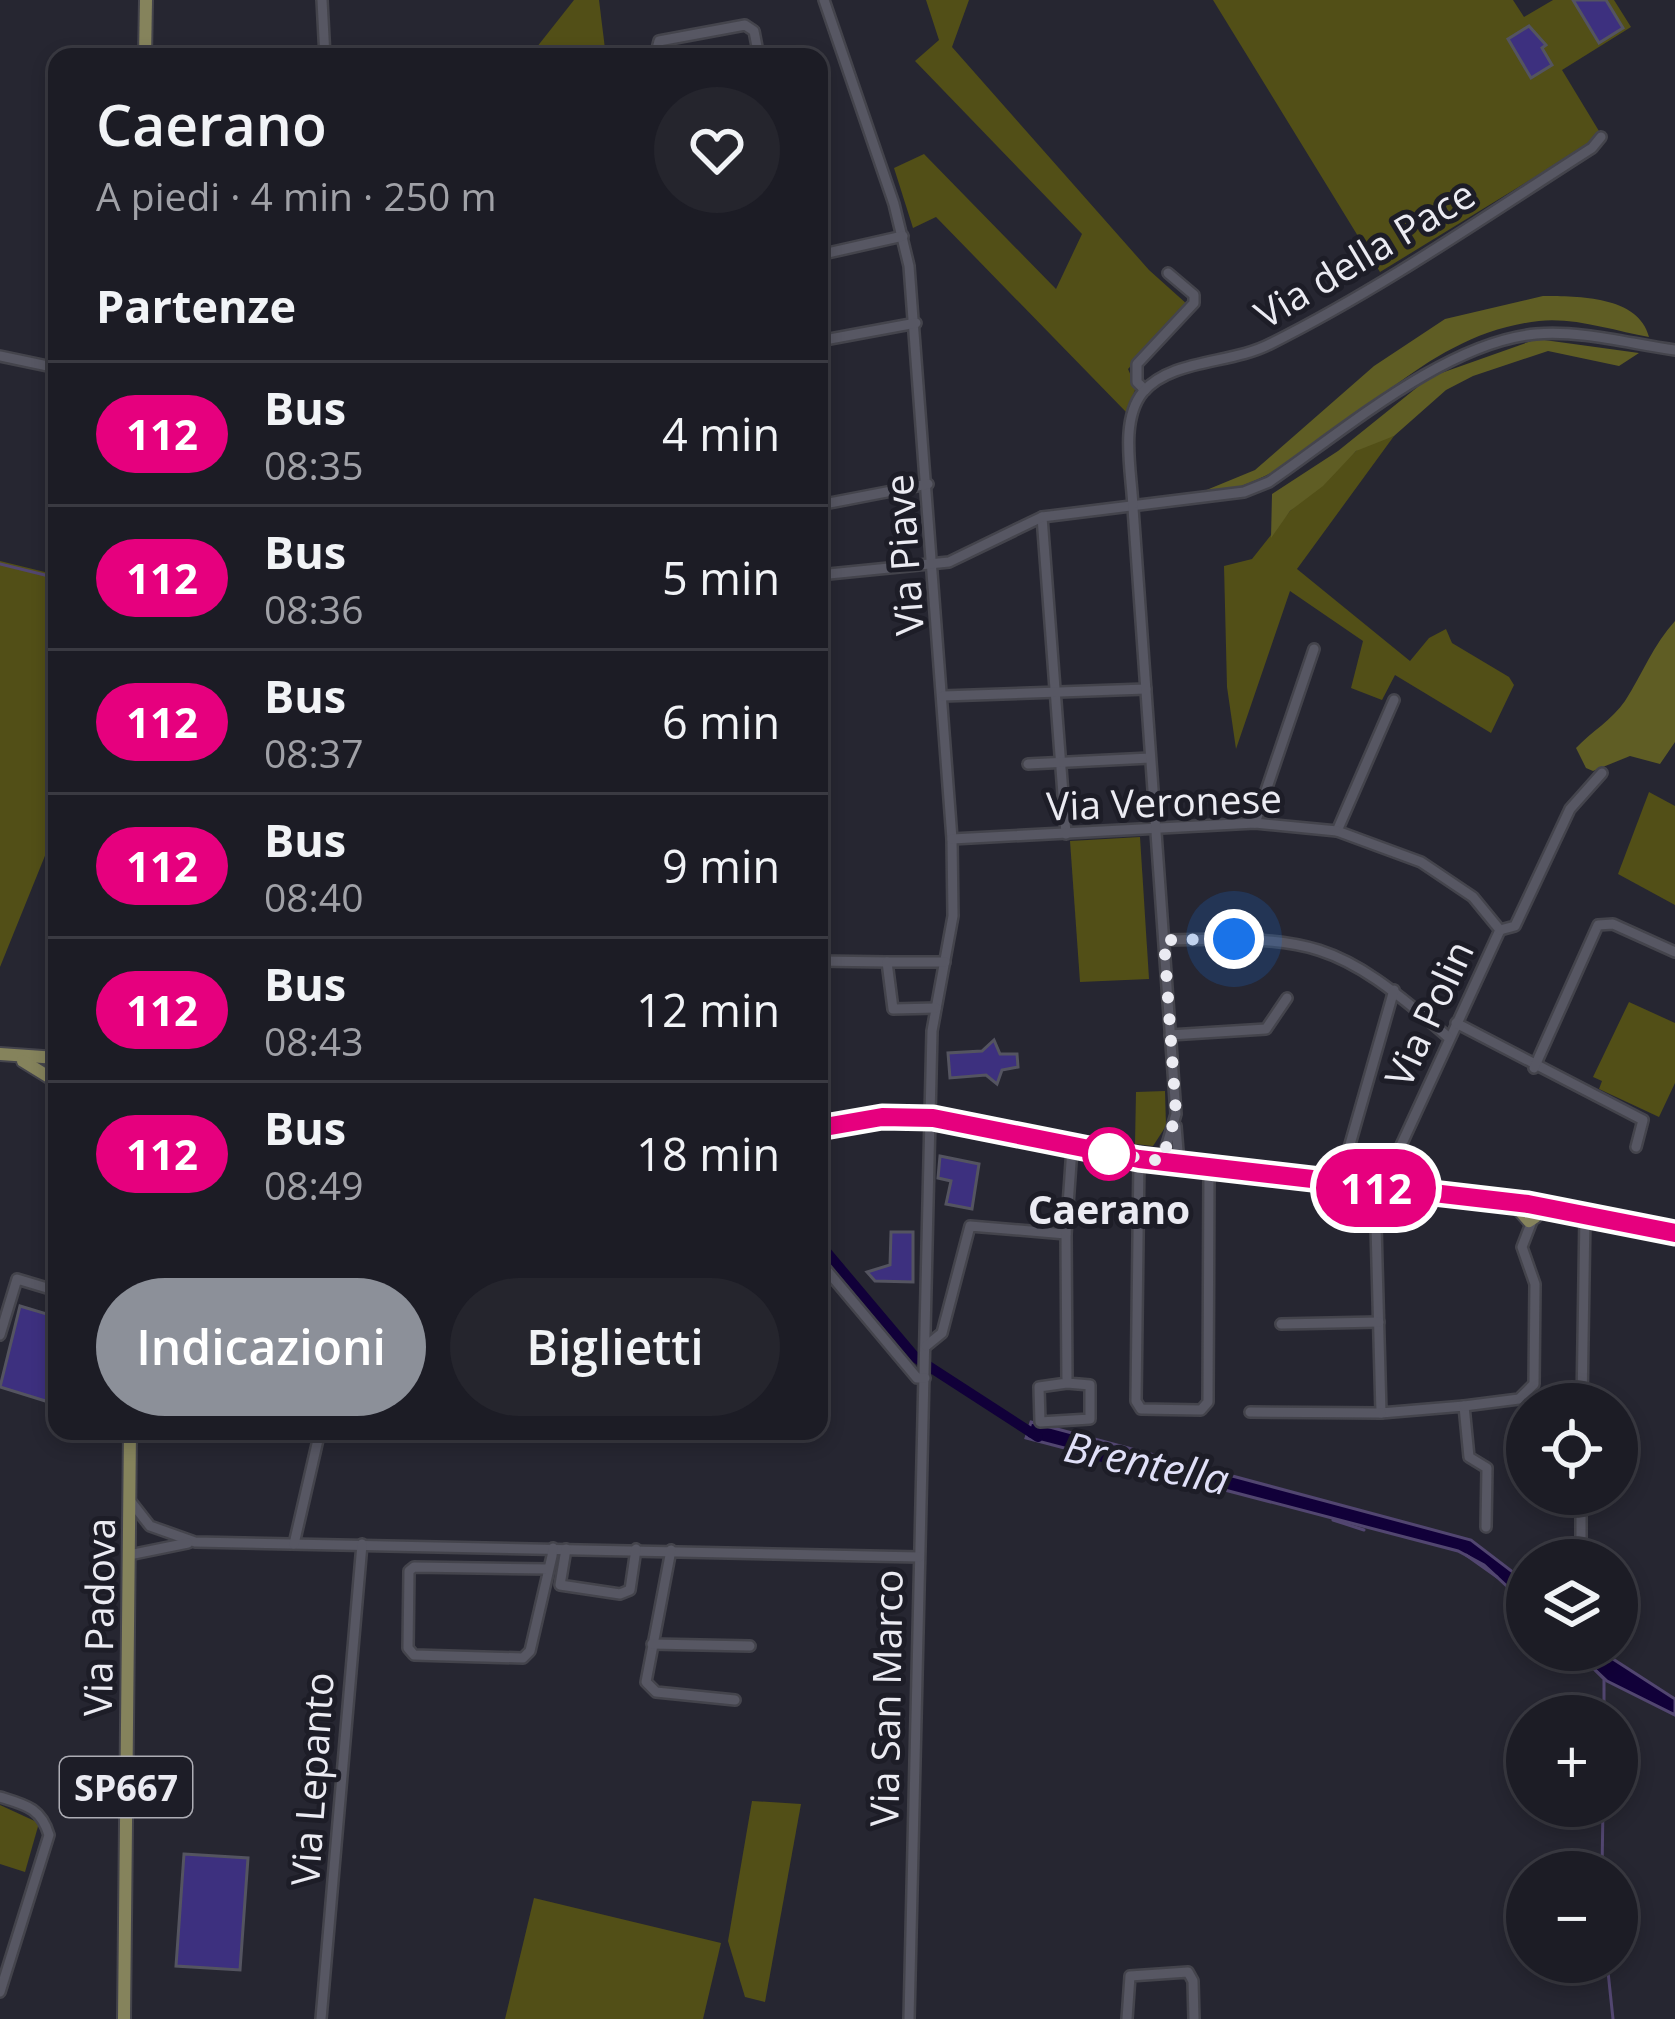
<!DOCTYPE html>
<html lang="it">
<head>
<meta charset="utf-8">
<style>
	:root { --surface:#1c1c25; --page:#25252d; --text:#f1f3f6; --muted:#a0a1a7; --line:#3a3a42; --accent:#8c9099 }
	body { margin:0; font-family:"Open Sans",sans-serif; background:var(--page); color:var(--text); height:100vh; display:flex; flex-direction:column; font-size:45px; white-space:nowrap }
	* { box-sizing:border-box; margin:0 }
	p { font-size:39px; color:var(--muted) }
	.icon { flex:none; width:66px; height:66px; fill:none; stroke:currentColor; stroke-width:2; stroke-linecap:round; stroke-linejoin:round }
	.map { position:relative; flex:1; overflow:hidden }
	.panel { position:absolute; left:48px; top:48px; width:780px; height:1392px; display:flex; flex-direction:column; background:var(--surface); border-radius:24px; box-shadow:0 6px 18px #0003,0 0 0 3px var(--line) }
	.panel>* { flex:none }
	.badge { padding:0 24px; border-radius:39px; font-size:42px; line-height:78px }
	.buttons { position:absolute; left:1506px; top:1383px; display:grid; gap:24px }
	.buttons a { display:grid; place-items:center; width:132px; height:132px; border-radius:50%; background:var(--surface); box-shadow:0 6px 18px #0003,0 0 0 3px var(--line); font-size:60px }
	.you { position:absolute; width:60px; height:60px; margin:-30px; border:9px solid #fff; border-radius:50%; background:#1a73e8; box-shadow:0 0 0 18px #1a73e833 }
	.map>.badge { position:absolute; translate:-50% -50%; box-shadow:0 0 0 6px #fff }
	h2 { padding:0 48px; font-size:45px; line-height:108px }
	.round { display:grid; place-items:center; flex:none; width:126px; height:126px; border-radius:63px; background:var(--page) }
	.overview { display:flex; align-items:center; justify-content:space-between; height:204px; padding:0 48px }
	h1 { font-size:57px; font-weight:600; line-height:90px }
	.button { display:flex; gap:24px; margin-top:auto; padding:24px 48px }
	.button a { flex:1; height:138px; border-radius:72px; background:var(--accent); color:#fff; font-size:48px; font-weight:600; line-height:138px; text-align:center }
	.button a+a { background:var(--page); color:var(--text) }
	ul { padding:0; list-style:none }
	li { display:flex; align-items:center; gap:36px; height:144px; padding:0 48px; border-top:3px solid var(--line) }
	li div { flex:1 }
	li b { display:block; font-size:45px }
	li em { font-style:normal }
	li .badge { min-width:132px; font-weight:700; text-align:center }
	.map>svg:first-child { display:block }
	.green { fill:#524f17 }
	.forest { fill:#5f5d24 }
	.water { fill:#110039; stroke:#524670; stroke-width:3 }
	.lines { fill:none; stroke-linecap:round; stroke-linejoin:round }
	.stream { stroke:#524670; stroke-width:3 }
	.canal { stroke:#110039; stroke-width:10 }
	.building { fill:#3d307f; stroke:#545460; stroke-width:3 }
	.minor-casing { stroke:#44444c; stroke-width:14 }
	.major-casing { stroke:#44444c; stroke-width:16 }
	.minor { stroke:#575763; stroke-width:9 }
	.major { stroke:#85835c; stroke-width:12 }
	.line-casing { stroke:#fff; stroke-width:27 }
	.line { stroke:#e6007e; stroke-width:18 }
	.walk { stroke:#ebebf2; stroke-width:12; stroke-dasharray:0 21.6 }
	.stop-dot { fill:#fff; stroke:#e6007e; stroke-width:6 }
	.labels { text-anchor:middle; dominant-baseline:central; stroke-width:10; stroke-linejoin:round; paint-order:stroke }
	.shield { fill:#1d1d27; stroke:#adadb5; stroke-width:3 }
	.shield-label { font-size:36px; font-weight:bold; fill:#ebebf2 }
	.street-label { font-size:39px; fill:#ebebf2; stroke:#1d1d27 }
	.stop-label { font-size:39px; font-weight:bold; fill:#ebebf2; stroke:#1d1d27 }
	.water-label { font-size:42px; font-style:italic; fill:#e0e0f8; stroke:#1d1d27 }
</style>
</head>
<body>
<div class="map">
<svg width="1675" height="2019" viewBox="0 0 1675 2019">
	<rect width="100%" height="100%" fill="#262631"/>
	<g class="green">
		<path d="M574,0H599L606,57H529Z"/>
		<path d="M926,0H969L952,47L1149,270L1188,305L1128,369L1136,387L1127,413L936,217L913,228L894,168L924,154L1056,289L1082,234L915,61L939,40Z"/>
		<path d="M1213,0H1513L1524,17L1553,0H1614L1631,27L1562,70L1602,136L1380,272Z"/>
		<path d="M1394,436L1297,569L1410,661L1429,638L1446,629L1452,643L1509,677L1514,685L1491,733L1395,675L1382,700L1351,688L1363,641L1290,591L1236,749L1227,687L1224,566L1252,559L1290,511L1356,451L1371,440Z"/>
		<path d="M0,561L57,575V826L0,967Z"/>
		<path d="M1649,792L1675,806V905L1618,874Z"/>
		<path d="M1140,837L1149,979L1080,982L1070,841Z"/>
		<path d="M1629,1002L1675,1023V1083L1659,1117L1599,1089L1602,1081L1593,1077Z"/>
		<path d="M1165,1091L1166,1126L1153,1146L1135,1144L1136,1092Z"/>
		<path d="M752,1801L801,1804L765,2002L745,1997L728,1941Z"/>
		<path d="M0,1805L39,1823L25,1872L0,1864Z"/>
		<path d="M534,1898L721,1943L703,2019H505Z"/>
	</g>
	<g class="forest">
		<path d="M1543,296C1578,296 1639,296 1649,337C1615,331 1574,317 1539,321C1402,336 1334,472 1208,495L1204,491L1255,470L1374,366L1445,319Z"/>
		<path d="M1537,339L1639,353L1619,366L1548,351L1473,376L1446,390L1394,436L1356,451L1323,486L1290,511L1271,538L1272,494L1338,451L1430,377Z"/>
		<path d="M1675,621V742L1660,764L1630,756L1593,771L1586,768L1576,748C1591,732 1612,720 1625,701C1643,673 1653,645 1675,621Z"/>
	</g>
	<g class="water">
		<path d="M1031,1422L1471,1540L1527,1583V1605L1484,1565L1458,1551L1026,1438Z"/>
		<path d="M1574,1650H1599L1675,1699V1715L1607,1681Z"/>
	</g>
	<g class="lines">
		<g class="stream">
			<path d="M0,564L57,578"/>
			<path d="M1333,1520L1364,1530"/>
			<path d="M1466,1555L1497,1577"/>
			<path d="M1589,1664L1604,1679V1716"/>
			<path d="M1602,1872L1603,1806"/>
			<path d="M1607,1962L1613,2019"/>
		</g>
		<g class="canal">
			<path d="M819,1243L916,1358L1038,1437"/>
			<path d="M1073,1449L1113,1460"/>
		</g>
	</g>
	<g class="building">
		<path d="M1573,0H1606L1623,28L1599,43Z"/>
		<path d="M1529,26L1546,45L1542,48L1552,65L1531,78L1508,39Z"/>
		<path d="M994,1040L1000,1054H1017L1018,1067L1002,1070L997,1084L986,1075L950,1078L948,1053L982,1051Z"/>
		<path d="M940,1156L979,1164L972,1209L946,1204L951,1181L938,1178Z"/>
		<path d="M891,1232H913V1282L875,1281L867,1272L890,1265Z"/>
		<path d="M20,1306L57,1317V1385L52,1403L0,1387Z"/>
		<path d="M184,1854L248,1858L240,1970L176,1966Z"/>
	</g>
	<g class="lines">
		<g class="minor-casing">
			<g id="minor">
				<path d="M322,0L325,57"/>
				<path d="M824,0L894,204L909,266L952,839L953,916L932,1031L909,2019"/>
				<path d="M655,57L659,41L745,25L754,31L759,57"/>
				<path d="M819,255L903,236"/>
				<path d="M819,341L916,323"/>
				<path d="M0,356L57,368"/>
				<path d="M1145,390L1137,382V364L1194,303V295L1168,273"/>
				<path d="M819,505L928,484"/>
				<path d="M1042,517L1066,834"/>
				<path d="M819,575L949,562L1042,517L1244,492L1269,482C1342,432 1446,342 1536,334C1581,330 1631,344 1675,350"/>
				<path d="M943,696L1146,689"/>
				<path d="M1028,764L1150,758"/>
				<path d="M1255,823L1314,649"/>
				<path d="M1337,831L1394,700"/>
				<path d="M952,839L1255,823L1337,831L1421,862L1473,897L1500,930L1381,1189"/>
				<path d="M1500,930L1515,926L1570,809L1602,773"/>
				<path d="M1164,940C1312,937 1335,938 1448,1037"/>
				<path d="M819,961L887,962"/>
				<path d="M936,1008L893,1009L887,962H945"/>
				<path d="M1456,1023L1643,1120L1636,1147"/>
				<path d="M1170,1035L1266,1029L1287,998"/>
				<path d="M1534,1068L1598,925L1613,924L1675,952"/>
				<path d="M1176,1126L1179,1164"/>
				<path d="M1139,1158L1136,1401L1141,1409L1201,1410L1208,1402L1209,1168"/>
				<path d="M1162,1161L1176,1114L1133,508C1132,474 1119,421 1143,392C1171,359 1232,364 1270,344C1382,288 1487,215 1592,148L1601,137"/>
				<path d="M1339,1183L1394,990"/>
				<path d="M1375,1188L1381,1413L1464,1406L1469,1457L1487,1468L1486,1527"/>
				<path d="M819,1261L917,1378H925"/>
				<path d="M1281,1324L1379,1322"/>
				<path d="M0,1335L17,1279L57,1291"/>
				<path d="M926,1346L942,1333L970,1226L1066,1234"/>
				<path d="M1067,1383L1090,1385V1419L1040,1422L1039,1387L1067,1383L1066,1234L1072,1148"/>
				<path d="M1582,1404L1585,1215"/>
				<path d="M1464,1406L1519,1399L1534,1384L1535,1284L1522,1247L1532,1221"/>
				<path d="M1250,1412L1381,1413"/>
				<path d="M132,1503L150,1526L195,1542L919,1557"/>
				<path d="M294,1544L320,1431"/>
				<path d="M566,1549L560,1585L620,1594L630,1590L636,1549"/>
				<path d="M671,1550L646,1682L656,1692L735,1700"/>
				<path d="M129,1555L188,1543"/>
				<path d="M1581,1560V1494"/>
				<path d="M549,1569L414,1567L409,1571L408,1648L414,1655L523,1658L530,1651L552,1556L553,1548"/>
				<path d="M652,1644L750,1646"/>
				<path d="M0,1797C26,1805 41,1808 49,1835L0,1992"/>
				<path d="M321,2019L362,1544"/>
				<path d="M1127,2019L1130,1976L1188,1972L1193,1981L1194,2019"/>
			</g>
		</g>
		<g class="major-casing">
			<g id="major">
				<path d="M145,57L146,0"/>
				<path d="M0,1054L57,1058"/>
				<path d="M23,1061L57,1082"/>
				<path d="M819,1128L882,1117L933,1118L1139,1158L1528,1204L1675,1233"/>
				<path d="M1515,1205L1529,1221L1535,1217L1534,1207"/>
				<path d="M124,2019L130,1431"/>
			</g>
		</g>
		<use href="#minor" class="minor"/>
		<use href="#major" class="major"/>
	</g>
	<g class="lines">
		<g class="line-casing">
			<path id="line" d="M819,1128L882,1117L933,1118L1139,1159L1528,1204L1675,1233"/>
		</g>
		<use href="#line" class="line"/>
		<path class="walk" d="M1109,1154L1100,1152L1162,1161L1176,1114L1164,940L1234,939"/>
	</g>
	<circle class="stop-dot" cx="1109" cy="1154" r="24"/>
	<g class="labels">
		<rect class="shield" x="60" y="1757" width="132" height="60" rx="9"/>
		<g class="shield-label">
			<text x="126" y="1787">SP667</text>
		</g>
		<g class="street-label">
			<text transform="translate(1364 253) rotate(-31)">Via della Pace</text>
			<text transform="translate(903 555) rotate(-94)">Via Piave</text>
			<text transform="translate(1164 801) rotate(-2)">Via Veronese</text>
			<text transform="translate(1428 1013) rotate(-65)">Via Polin</text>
			<text transform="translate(98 1617) rotate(-89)">Via Padova</text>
			<text transform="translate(885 1698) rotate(-89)">Via San Marco</text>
			<text transform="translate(311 1779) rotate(-86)">Via Lepanto</text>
		</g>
		<g class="stop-label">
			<text x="1109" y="1208">Caerano</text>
		</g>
		<g class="water-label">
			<text transform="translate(1147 1462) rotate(12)">Brentella</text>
		</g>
	</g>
</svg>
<div class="buttons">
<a><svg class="icon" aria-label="locate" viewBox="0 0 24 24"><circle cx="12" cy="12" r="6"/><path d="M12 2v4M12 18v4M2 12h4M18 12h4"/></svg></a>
<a><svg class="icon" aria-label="layers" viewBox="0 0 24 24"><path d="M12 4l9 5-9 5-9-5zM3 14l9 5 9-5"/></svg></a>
<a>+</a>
<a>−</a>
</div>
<div class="you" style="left:1234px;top:939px"></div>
<b class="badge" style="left:1376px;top:1188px;background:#e6007e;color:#fff">112</b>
<section class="panel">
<div class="overview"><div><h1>Caerano</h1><p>A piedi · 4 min · 250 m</p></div><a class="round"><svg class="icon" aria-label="heart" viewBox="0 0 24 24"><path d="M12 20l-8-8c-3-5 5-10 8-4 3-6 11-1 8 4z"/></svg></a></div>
<h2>Partenze</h2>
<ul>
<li><span class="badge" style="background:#e6007e;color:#fff">112</span><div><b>Bus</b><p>08:35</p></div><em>4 min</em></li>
<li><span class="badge" style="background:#e6007e;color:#fff">112</span><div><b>Bus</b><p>08:36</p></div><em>5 min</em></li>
<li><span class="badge" style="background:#e6007e;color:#fff">112</span><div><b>Bus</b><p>08:37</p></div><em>6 min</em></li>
<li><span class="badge" style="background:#e6007e;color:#fff">112</span><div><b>Bus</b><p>08:40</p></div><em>9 min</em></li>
<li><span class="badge" style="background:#e6007e;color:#fff">112</span><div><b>Bus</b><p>08:43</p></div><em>12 min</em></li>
<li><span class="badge" style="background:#e6007e;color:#fff">112</span><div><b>Bus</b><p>08:49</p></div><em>18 min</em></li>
</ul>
<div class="button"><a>Indicazioni</a><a>Biglietti</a></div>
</section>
</div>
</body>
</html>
